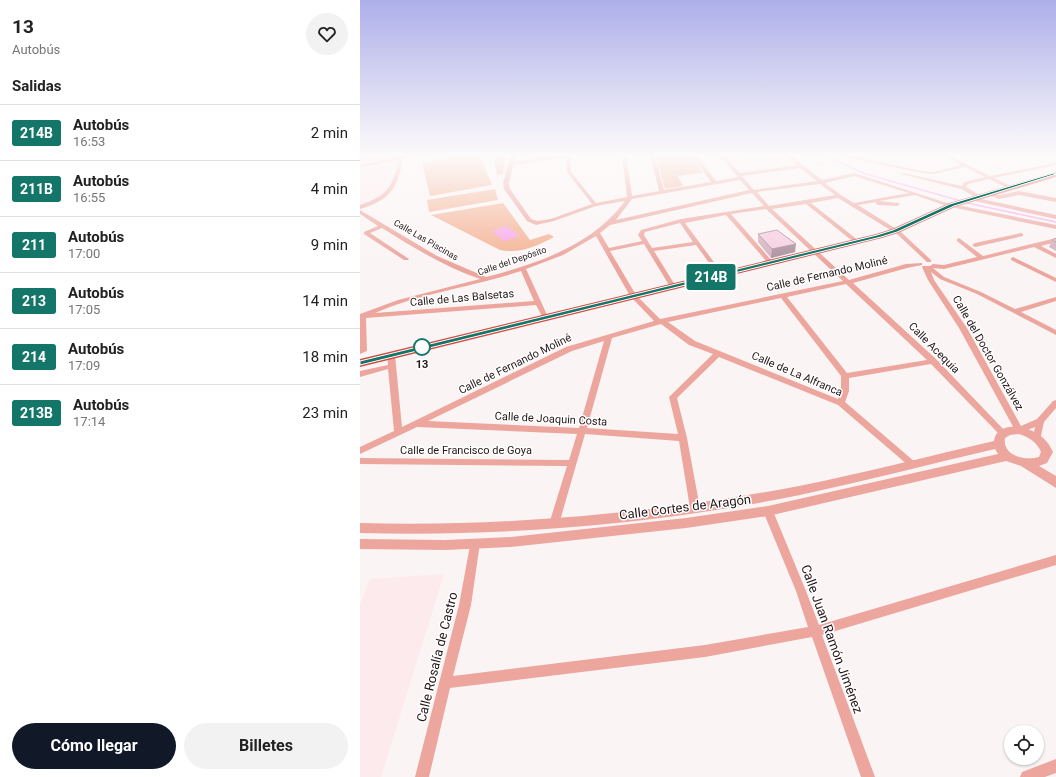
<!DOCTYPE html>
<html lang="es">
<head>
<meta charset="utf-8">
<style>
	:root { --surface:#fff; --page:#f2f2f2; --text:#222; --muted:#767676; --line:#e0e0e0; --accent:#111827 }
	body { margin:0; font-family:Roboto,sans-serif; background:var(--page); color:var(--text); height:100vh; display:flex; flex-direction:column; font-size:15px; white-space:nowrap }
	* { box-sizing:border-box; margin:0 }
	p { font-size:13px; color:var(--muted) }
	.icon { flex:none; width:22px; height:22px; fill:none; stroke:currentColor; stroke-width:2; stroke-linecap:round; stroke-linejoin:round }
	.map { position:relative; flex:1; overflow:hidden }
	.panel { display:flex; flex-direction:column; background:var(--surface); width:360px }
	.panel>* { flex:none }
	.badge { padding:0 8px; border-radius:3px; font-size:14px; line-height:26px }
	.fabs { position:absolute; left:644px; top:725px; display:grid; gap:8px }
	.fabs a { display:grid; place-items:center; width:40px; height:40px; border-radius:50%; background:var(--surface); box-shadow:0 1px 3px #0004; font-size:20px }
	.map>.badge { position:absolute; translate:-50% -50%; box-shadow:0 0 0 2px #fff }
	h2 { padding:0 12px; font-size:15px; line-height:36px }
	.round { display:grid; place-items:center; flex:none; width:42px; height:42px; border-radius:21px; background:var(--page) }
	.headline { display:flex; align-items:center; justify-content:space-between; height:68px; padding:0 12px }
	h1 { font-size:19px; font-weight:700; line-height:30px }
	.button { display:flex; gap:8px; margin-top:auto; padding:8px 12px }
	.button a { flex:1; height:46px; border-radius:24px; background:var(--accent); color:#fff; font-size:16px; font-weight:700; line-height:46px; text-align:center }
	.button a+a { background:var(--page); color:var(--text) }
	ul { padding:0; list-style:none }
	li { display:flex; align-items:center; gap:12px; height:56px; padding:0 12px; border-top:1px solid var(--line) }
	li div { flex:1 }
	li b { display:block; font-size:15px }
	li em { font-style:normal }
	li .badge { min-width:44px; font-weight:700; text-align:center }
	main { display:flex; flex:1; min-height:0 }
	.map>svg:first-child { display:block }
	.built { fill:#fdeaec }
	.green { fill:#f4b395 }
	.water { fill:#f6a7ec }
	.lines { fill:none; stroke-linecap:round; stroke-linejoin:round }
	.stream { stroke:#f6a7ec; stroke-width:1.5 }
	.path { stroke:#aca2a4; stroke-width:1; stroke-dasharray:1.5 2; stroke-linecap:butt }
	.minor { fill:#eca69e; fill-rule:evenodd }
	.tertiary { fill:#eca69e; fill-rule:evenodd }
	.trunk { fill:#d34a42; fill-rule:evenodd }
	.wall { fill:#d4b1c1 }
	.shaded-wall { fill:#ac909d }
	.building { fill:#f6cee0; stroke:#ac909d }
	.line { fill:#147668; stroke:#fff }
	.stop-dot { fill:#fff; stroke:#147668; stroke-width:2 }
	.labels { text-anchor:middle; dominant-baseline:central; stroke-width:3; stroke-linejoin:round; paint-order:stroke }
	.far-street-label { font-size:9px; fill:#241719; stroke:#fff }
	.street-label { font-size:11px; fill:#241719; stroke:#fff }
	.stop-label { font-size:11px; font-weight:bold; fill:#241719; stroke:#fff }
	.near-street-label { font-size:13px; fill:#241719; stroke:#fff }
</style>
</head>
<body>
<main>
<section class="panel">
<div class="headline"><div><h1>13</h1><p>Autobús</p></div><a class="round"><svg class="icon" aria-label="heart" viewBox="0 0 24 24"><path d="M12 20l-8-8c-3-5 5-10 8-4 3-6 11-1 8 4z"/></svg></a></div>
<h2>Salidas</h2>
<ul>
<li><span class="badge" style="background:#147668;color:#fff">214B</span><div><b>Autobús</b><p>16:53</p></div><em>2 min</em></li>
<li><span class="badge" style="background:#147668;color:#fff">211B</span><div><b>Autobús</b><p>16:55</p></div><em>4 min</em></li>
<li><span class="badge" style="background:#147668;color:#fff">211</span><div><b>Autobús</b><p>17:00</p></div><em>9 min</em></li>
<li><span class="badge" style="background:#147668;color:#fff">213</span><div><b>Autobús</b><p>17:05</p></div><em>14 min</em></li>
<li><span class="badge" style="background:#147668;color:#fff">214</span><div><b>Autobús</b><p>17:09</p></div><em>18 min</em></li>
<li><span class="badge" style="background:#147668;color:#fff">213B</span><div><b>Autobús</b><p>17:14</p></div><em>23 min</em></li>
</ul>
<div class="button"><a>Cómo llegar</a><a>Billetes</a></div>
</section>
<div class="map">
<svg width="696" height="777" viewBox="0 0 696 777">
	<rect width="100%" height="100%" fill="#fbf4f5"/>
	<g class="built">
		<path d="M0,154H41L31,196L0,210Z"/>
		<path d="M404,154H420L434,165L381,173L368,159Z"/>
		<path d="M84,574L21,777H0V604L10,579Z"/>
	</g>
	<g class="green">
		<path d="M114,154H119L132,185L70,196L62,162Z"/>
		<path d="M133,154H146L143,174L137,175Z"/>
		<path d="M295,154H330L343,173L318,176L323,186L305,189Z"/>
		<path d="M135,189L138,200L69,212L67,200Z"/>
		<path d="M143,203L170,240L189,234L194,237C177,246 160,254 140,250L71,215Z"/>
	</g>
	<path class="water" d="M147,226L159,236L144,241L132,231Z"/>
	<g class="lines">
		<g class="stream">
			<path d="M459,154L506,174L601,201"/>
			<path d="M607,203L696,222"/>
		</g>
		<g class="path">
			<path d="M675,154L692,158"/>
			<path d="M453,166L474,160"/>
			<path d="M633,166L641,169"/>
		</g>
		<g class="minor">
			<path d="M40,154H44V156L56,154H64L43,159C37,189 30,200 0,209V205C27,196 32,188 39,160L0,167V165L39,157Z"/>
			<path d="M151,154H155L153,162L206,154H218L210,156L211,172L236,203L267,197L262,154H266L272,196L299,191L290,154H294L304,190L351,182L331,154H335L356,181L378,177L358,154H362L364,155L394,154L392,155L366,158L380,173L437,165L424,154H429L462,180L494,173L587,203L696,225V229L586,206L555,195L519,201L539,203L540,204L537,206L518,205L516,204V202L498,205L541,232L571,260V262H567L537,234L478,198L451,203L499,241V243H495L446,204L412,209L489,280L546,264L562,263V265L547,268L493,283L576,359L647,433L646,435H640L571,364L489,378V391L485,402L555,462L557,464L555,466L552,467L549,466L478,405L359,357L317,398L327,438L340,508L338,511L335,512L332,511L330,508L319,441L225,434L199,524L198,527L194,528L190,527L189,524L207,466L0,464V458L209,460L217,434L57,427L0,454V447L34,431L28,369L0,377V371L28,365L27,355L28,353H34L35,355L42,427L206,347L294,321L270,296L236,236L203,255L166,269L188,317L187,318H183L176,305L6,318L7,351L0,354V314L38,300L120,279C85,267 54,248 22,228L10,233L49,259L48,260H44L4,234V232L18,226L0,214V210L77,256L126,277C177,264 233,245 265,201L236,206L194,221L176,225L167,221L144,189L143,183ZM206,157L207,172L232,204L191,219L177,221L171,219L150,189L149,183L153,165ZM440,168L457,181L394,190L382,176ZM494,176L549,193L494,203L481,195L465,183ZM380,180L389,190L256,220L272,199ZM460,184L475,195L409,206L397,192ZM392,193L404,206L321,219L281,230L278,235L282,241L249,248L240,233L250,225ZM406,209L483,281L300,319L276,295L250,251L284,244L309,285L307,287L310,289L315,285L294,251L336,245L358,275H362V273L325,223L366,215L408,263H412V261L371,214ZM320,223L333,242L292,248L284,235L285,232ZM161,271L174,301L15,313C61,293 113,287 161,271ZM486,284L567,360L487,373L427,297ZM421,298L481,376V391L478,399L335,341L308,322ZM301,324L329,345L353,354L309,397L318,434L227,428L252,338ZM244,341L219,428L68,421L212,351Z"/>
			<path d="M473,154H481L562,171L574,172L601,165L581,154H586L630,176L696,163V165L634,178L653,187V189L651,190L629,179L608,184L606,187L621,196L622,197L619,199L601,189L541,174L543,173L602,186L604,182L625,177L605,167L574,174L562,173L475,155Z"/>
			<path d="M659,191L696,198V202L659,195L639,199L626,194L629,192L639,195Z"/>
			<path d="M612,197L696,215V219L610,200V198Z"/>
			<path d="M661,233L663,234V236L615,247L612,245L615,243Z"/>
			<path d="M599,238L623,256L696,238V242L681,246L696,254V258L674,247L584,269L573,268L584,277L621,292L655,309L696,297V301L661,312L696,330V335L617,294L580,279L571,272L574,280L607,328L661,426L677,419L693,401L696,400V408L684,422L680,440H674L673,438L675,427L660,433L656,432L599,328L568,280L562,267L563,266H570L573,264L584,265L617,257L597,241V239Z"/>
			<path d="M653,257L696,278V282L651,260V258Z"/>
			<path d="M408,507L411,508L413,511L446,591L459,625L696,555V565L462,635L515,777H501L452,637L345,657L90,688L69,777H55L99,605L111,540L115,539L119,540L120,543L111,605L93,676L345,645L448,627L436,591L403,511L405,508Z"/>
			<path d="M696,759V773L685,777H660L662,772Z"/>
		</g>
		<path class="tertiary" d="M659,426C675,431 686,436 693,452L687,463L679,466L696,476V488L661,466L646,461L408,516L326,528L151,547L85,550L0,549V539L85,540L151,537L326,518L408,506L638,454L635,449C570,464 505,481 440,495C296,524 147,537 0,533V523C147,527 295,513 439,486C504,473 569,456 634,441C636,428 647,427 659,426ZM659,434C669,437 677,442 681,452L679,457C665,461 642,456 645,438L650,435Z"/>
		<path class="trunk" d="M696,172V177L595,207L538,233L522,238L0,367V359L516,234L532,229L589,203Z"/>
	</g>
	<g class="wall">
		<path d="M398,234L435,252L411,258L398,242Z"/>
		<path d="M696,238V251L689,247L692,240Z"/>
	</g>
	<path class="shaded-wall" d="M436,244L435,252L411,258L412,249Z"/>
	<g class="building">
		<path d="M417,230L436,244L412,249L398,234Z"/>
		<path d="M696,238V242L692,240Z"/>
	</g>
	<linearGradient id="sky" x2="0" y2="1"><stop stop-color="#adafea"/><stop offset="0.59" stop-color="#fdfafa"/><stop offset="1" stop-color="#fdfafa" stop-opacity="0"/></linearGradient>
	<rect width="696" height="263" fill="url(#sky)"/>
	<path class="line" d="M694,173L696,174L594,206L537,232L521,237L0,365V361L517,235L533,230L590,204Z"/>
	<circle class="stop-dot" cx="62" cy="347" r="8"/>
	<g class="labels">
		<g class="far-street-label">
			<text transform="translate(66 240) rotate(30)">Calle Las Piscinas</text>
			<text transform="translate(152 261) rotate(-19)">Calle del Depósito</text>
		</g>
		<g class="street-label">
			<text transform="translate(467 274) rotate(-13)">Calle de Fernando Moliné</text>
			<text transform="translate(102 298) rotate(-5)">Calle de Las Balsetas</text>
			<text transform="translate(574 348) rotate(45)">Calle Acequia</text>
			<text transform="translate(628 353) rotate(60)">Calle del Doctor Gonzálvez</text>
			<text transform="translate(155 364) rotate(-26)">Calle de Fernando Moliné</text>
			<text transform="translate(437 374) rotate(23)">Calle de La Alfranca</text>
			<text transform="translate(191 419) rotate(3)">Calle de Joaquin Costa</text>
			<text x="106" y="450">Calle de Francisco de Goya</text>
		</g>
		<g class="stop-label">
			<text x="62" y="364">13</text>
		</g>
		<g class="near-street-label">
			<text transform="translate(325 507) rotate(-7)">Calle Cortes de Aragón</text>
			<text transform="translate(472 639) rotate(70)">Calle Juan Ramón Jiménez</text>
			<text transform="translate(77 657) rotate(-76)">Calle Rosalía de Castro</text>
		</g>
	</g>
</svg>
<div class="fabs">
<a><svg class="icon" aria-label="locate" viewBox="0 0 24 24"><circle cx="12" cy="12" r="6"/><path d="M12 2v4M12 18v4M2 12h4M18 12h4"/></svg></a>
</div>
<b class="badge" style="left:351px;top:277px;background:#147668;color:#fff">214B</b>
</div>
</main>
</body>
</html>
